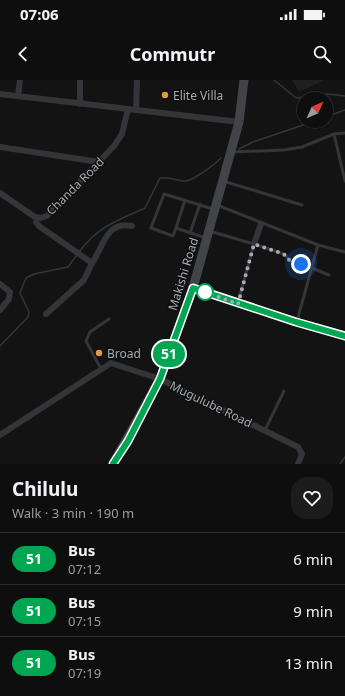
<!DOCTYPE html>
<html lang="en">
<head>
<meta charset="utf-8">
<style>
	:root { --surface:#0e0e0f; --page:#1c1c1d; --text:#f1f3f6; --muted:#9b9c9e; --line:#2e2e2f }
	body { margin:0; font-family:"Noto Sans",sans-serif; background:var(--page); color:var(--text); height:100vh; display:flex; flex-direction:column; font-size:15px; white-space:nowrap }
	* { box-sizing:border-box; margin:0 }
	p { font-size:13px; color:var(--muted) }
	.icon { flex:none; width:22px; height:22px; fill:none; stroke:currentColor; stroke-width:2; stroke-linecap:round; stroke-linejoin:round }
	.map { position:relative; height:384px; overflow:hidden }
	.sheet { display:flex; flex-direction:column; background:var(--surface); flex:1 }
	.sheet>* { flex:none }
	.badge { padding:0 8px; border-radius:13px; font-size:14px; line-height:26px }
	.needle { width:26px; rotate:45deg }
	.fabs { position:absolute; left:297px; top:12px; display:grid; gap:8px }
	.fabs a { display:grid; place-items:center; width:36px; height:36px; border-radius:50%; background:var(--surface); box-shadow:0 1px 3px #0004,0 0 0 1px var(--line); font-size:20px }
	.you { position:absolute; width:20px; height:20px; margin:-10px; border:3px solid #fff; border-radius:50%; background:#1a73e8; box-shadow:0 0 0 6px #1a73e833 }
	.map>.badge { position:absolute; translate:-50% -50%; box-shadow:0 0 0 2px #fff }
	.round { display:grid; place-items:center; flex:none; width:42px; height:42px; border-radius:16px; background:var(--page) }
	.headline { display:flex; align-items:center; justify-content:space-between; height:68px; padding:0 12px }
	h1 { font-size:19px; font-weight:700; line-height:30px }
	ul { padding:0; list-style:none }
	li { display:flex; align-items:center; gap:12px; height:52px; padding:0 12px; border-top:1px solid var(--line) }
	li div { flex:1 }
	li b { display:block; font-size:15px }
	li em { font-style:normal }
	li .badge { min-width:44px; font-weight:700; text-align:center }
	.status { display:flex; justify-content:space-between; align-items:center; height:28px; padding:0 20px; background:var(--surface); direction:ltr }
	.status svg { height:11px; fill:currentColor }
	header { display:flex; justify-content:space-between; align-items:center; height:52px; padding:0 12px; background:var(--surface); font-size:18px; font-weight:700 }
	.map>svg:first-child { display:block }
	.built { fill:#1f1f21 }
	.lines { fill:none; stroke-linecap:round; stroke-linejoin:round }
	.stream { stroke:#2f383d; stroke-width:1.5 }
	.lane { stroke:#343539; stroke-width:3 }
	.street { stroke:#343539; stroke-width:6 }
	.secondary { stroke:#424448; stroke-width:9 }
	.line-casing { stroke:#fff; stroke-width:9 }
	.line { stroke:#00a651; stroke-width:6 }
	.walk { stroke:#a6abb3; stroke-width:4; stroke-dasharray:0 7.2 }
	.poi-dot { fill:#de9b41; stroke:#0e0e0f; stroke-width:1.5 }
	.stop-dot { fill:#fff; stroke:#00a651; stroke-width:2 }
	.labels { text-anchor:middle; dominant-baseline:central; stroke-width:3; stroke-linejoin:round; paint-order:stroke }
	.poi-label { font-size:12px; fill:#a6abb3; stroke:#0e0e0f; text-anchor:start }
	.street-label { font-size:12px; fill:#a6abb3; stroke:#0e0e0f }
</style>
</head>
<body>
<div class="status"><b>07:06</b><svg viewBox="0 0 49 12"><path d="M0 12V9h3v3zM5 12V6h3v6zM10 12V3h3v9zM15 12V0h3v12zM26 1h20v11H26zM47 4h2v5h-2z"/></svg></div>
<header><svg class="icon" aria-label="back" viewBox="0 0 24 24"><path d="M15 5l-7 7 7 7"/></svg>Commutr<svg class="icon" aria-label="search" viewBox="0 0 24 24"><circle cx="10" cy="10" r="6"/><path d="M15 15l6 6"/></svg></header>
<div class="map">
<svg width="345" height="384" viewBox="0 0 345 384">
	<rect width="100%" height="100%" fill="#131314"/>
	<path class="built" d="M292,0H324L299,12Z"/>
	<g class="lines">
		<g class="stream">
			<path d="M274,0L296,18L328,14L345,16"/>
			<path d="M326,37L345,30"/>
			<path d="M239,69L253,62L315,41"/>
			<path d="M79,172C99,146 116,141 145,128L160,98C169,97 175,100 184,101C192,102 215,84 221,78"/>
			<path d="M0,266L28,237L29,232L20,213L26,198L34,194L68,187L76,176"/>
			<path d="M340,384L345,377"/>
		</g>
		<g class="lane">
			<path d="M334,54L345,101"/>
			<path d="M232,72L284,70L302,67L334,54L345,53"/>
			<path d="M223,101L302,125"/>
			<path d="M217,125L318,165L345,172"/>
			<path d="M176,148L185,120"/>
			<path d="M209,151L254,164L284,174L291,181L312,186"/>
			<path d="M190,153L200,124"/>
			<path d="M206,158L176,148L173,156L151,148L164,114L213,129"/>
			<path d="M312,188L329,195"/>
			<path d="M238,222L254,164"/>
			<path d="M297,241L318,165"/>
			<path d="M101,289L86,261L90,252L109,239"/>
			<path d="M265,350L284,311"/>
		</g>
		<g class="street">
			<path d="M80,0V24"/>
			<path d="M0,14L239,42"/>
			<path d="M18,16L20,0"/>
			<path d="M136,30L137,0"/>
			<path d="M0,67L99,82"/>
			<path d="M0,113L35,137L41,138L47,136L114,66L122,54L128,29"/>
			<path d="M37,138L36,142L39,146L92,183L84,200L46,234"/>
			<path d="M254,164L261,144"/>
			<path d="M92,183C103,168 106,140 132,146"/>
			<path d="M0,204L10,212L9,219L0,230"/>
			<path d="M0,355L111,283L160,299L298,367L302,374L298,384"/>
		</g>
		<g class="secondary">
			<path d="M193,208L296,242L345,256"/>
			<path d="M113,384L160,299L193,208L239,42L244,0"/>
		</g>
	</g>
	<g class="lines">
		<g class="line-casing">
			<path id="line" d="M113,384L128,361L160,299L193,208L296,242L345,256"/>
		</g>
		<use href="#line" class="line"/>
		<path class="walk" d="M205,212L238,224L254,164L284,174L287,179L301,184"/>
	</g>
	<g class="poi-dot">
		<circle cx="165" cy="15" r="4"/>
		<circle cx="99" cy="273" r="4"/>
	</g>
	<circle class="stop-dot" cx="205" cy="212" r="8"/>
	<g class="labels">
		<g class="poi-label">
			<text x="173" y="15">Elite Villa</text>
			<text x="107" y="273">Broad</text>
		</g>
		<g class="street-label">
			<text transform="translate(75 106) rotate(-45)">Chanda Road</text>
			<text transform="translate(183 194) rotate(-73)">Makishi Road</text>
			<text transform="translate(211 324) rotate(26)">Mugulube Road</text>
		</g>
	</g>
</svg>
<div class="fabs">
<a><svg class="needle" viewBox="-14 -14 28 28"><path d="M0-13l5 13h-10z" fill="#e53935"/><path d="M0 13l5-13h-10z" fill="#9b9c9e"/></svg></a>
</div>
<div class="you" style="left:301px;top:184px"></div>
<b class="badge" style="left:169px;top:274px;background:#00a651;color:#fff">51</b>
</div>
<section class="sheet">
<div class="headline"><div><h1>Chilulu</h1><p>Walk · 3 min · 190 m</p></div><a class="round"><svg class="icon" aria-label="heart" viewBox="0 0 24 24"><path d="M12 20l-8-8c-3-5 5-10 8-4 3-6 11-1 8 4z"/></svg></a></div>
<ul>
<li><span class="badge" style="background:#00a651;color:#fff">51</span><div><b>Bus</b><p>07:12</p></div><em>6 min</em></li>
<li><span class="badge" style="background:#00a651;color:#fff">51</span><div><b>Bus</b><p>07:15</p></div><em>9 min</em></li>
<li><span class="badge" style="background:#00a651;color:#fff">51</span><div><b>Bus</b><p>07:19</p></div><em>13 min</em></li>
</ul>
</section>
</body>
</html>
